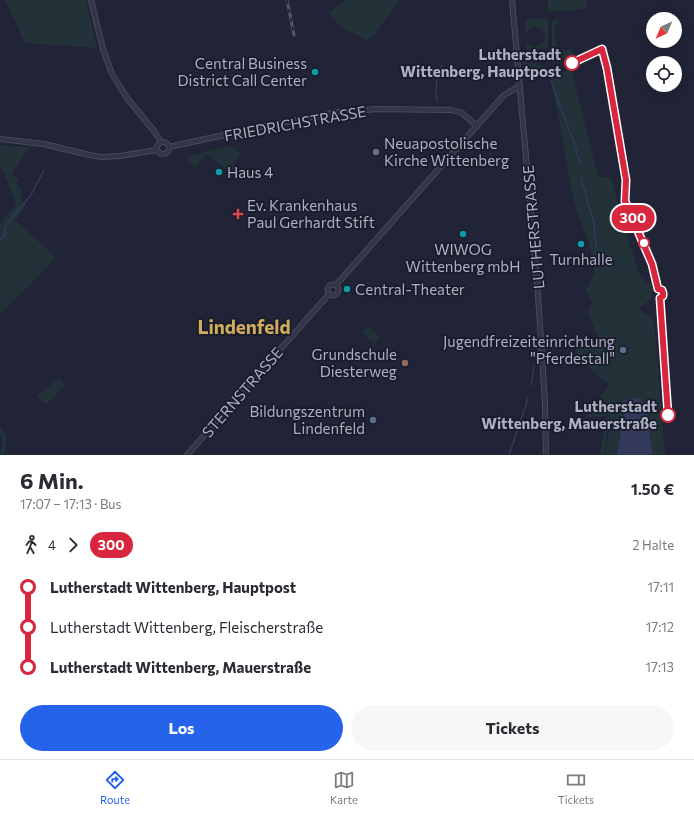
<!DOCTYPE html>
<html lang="de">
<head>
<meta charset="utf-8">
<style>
	:root { --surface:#fff; --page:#f7f7f7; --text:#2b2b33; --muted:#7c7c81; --line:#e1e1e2; --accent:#2563eb }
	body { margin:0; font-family:Commissioner,sans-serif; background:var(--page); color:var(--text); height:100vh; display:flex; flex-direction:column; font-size:15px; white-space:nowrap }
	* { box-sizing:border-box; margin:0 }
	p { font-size:13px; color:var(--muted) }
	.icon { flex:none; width:22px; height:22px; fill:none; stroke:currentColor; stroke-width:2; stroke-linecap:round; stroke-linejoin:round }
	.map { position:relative; height:455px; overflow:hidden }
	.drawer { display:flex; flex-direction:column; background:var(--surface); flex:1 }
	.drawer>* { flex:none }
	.badge { padding:0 8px; border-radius:13px; font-size:14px; line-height:26px }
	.needle { width:26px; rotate:224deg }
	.fabs { position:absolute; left:646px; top:12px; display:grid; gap:8px }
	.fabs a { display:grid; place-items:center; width:36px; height:36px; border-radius:50%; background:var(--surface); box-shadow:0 2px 10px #0003; font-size:20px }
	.map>.badge { position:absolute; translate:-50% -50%; box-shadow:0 0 0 2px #fff }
	.legs { display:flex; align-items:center; gap:6px; height:44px; padding:0 20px; font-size:13px }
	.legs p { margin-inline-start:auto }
	.headline { display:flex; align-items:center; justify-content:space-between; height:68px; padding:0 20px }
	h1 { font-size:22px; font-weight:700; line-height:30px }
	.primary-button { display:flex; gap:8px; margin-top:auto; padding:8px 20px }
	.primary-button a { flex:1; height:46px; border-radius:24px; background:var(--accent); color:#fff; font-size:16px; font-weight:700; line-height:46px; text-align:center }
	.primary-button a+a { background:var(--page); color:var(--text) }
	ul { padding:0 20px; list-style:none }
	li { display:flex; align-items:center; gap:14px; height:40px; font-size:15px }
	li i { display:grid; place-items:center; width:6px; height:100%; margin:0 5px; background:currentColor }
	li i::after { content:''; width:10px; height:10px; margin:-5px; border:3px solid; border-radius:50%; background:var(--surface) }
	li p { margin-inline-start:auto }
	li:first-child i { background:linear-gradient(#0000 50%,currentColor 0) }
	li:last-child i { background:linear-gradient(currentColor 50%,#0000 0) }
	.tab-bar { display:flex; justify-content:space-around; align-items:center; height:56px; border-top:1px solid var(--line); background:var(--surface); font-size:11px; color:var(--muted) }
	.tab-bar a { display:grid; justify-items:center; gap:2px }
	.tab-bar .on { color:var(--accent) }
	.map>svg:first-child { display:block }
	.green { fill:#233138 }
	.water { fill:#32395b }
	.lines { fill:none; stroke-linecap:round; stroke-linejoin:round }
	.stream { stroke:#32395b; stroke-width:1.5 }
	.tertiary-casing { stroke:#4e5161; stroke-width:6 }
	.tertiary { stroke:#333646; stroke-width:4.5 }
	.rail-casing { stroke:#55596e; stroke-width:3 }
	.rail { stroke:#191c2b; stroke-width:1.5; stroke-dasharray:4.5; stroke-linecap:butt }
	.line-1-casing { stroke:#fff; stroke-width:9 }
	.line-1 { stroke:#d7263d; stroke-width:6 }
	.stop-1-dot { fill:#fff; stroke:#d7263d; stroke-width:2 }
	.culture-dot { fill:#0f9aa8; stroke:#191c2b; stroke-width:1.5 }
	.worship-dot { fill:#6b7280; stroke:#191c2b; stroke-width:1.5 }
	.health-dot { fill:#e0444e; stroke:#191c2b; stroke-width:1.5 }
	.service-dot { fill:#5c6f8a; stroke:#191c2b; stroke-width:1.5 }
	.education-dot { fill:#8d6e63; stroke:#191c2b; stroke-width:1.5 }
	.labels { text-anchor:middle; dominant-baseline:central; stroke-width:3.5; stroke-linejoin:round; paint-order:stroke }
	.stop-label { font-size:15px; font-weight:bold; fill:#adb0c3; stroke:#191c2b; text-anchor:end }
	.poi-label { font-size:15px; fill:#adb0c3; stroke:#191c2b; text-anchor:end }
	.street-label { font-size:15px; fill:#adb0c3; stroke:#191c2b }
	.district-label { font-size:19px; font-weight:bold; fill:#d0ac5c; stroke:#191c2b }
</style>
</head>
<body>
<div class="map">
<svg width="694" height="455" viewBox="0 0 694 455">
	<rect width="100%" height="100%" fill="#202436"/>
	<g class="green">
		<path d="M5,0H86L97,48L25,43Z"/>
		<path d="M346,0H400L373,36L367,40C351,32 339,28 329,13Z"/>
		<path d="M548,0H586V9L548,12Z"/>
		<path d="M548,18V48L527,50L526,43C534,50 545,46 545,36C541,26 531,24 526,33L525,20L522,19Z"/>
		<path d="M558,20L559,24L554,25L556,47L552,48V21Z"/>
		<path d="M571,49L573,54L553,64L552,51Z"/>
		<path d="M523,61L547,67L525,75Z"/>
		<path d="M571,68L598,176L612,178L621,216L641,278L654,287L651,299L640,308L642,312L654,319L665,455H653L646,408L624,413L617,455H605L611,418L609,415L587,418L586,410L592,409L609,385L581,360L575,348L598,338L588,313L592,302L585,288L588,287L594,273L590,246L574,203L551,78Z"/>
		<path d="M229,136L230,137L227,138L190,146L186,145Z"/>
		<path d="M0,145L29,147L12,174L19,180L16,184L22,190L20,199L26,205L15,220L56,257L31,284L0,313V224L16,205L3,170L0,168Z"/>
		<path d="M231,146L241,154L233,164L244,173L239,180L207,154L195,168L186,160L191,155Z"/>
		<path d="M369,326L380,338L374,344L362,333Z"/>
		<path d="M58,379H61L65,385L48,403H44L38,397L39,394Z"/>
		<path d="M606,417H610L604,455H600Z"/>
		<path d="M0,425C7,434 8,444 4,455H0L3,443L1,436H0Z"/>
	</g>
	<path class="water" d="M632,398L640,399L646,408L653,455H617L624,413L621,402Z"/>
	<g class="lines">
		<g class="stream">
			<path d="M551,81L575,146L580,164"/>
			<path d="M437,102C435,89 436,77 442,65"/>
			<path d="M581,178L594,223L596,248"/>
			<path d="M0,240L5,235V227L31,195L44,170"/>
			<path d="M531,385L534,366"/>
			<path d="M509,455L527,402V397"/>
		</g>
		<g class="tertiary-casing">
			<g id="tertiary">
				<path d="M91,0L103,49L112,74L127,98L154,131L161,142"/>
				<path d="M512,0L537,280L545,403L546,455"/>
				<path d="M0,139L44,144L89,155L102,157L120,156L157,150"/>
				<circle cx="163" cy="148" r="6"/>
				<path d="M169,147L251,129L338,112L377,109L452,110L462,113L477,126"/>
				<circle cx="333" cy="290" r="5.5"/>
				<path d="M336,285L504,95L520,86"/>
				<path d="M187,455L329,294"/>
			</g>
		</g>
		<use href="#tertiary" class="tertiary"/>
		<g class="rail-casing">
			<path id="rail" d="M287,0L294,35"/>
		</g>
		<use href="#rail" class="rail"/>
	</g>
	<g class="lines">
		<g class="line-1-casing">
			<path id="line-1" d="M572,63L602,49L607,68L626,180L625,201L652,264L658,289L662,290L663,293V296L660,298L668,415"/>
		</g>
		<use href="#line-1" class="line-1"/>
	</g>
	<g class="stop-1-dot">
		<circle cx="572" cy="63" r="7"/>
		<circle cx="644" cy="243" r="5"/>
		<circle cx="668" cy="415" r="7"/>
	</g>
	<g class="culture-dot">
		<circle cx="315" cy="72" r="4"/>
		<circle cx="219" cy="172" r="4"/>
		<circle cx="463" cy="234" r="4"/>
		<circle cx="581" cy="244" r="4"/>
		<circle cx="347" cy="289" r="4"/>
	</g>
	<circle class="worship-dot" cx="376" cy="152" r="4"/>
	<path class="health-dot" d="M236 208h4v4h4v4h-4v4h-4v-4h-4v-4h4z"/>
	<g class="service-dot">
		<circle cx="623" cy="350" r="4"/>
		<circle cx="373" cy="420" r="4"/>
	</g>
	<circle class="education-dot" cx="405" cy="363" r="4"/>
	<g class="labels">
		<g class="stop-label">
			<text x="561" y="54">Lutherstadt<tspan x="561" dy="17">Wittenberg, Hauptpost</tspan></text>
			<text x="657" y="406">Lutherstadt<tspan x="657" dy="17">Wittenberg, Mauerstraße</tspan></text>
		</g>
		<g class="poi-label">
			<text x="307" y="63">Central Business<tspan x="307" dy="17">District Call Center</tspan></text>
			<text x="384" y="143" text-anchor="start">Neuapostolische<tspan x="384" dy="17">Kirche Wittenberg</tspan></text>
			<text x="227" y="172" text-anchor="start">Haus 4</text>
			<text x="247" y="205" text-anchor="start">Ev. Krankenhaus<tspan x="247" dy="17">Paul Gerhardt Stift</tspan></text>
			<text x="463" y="249" text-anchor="middle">WIWOG<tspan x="463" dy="17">Wittenberg mbH</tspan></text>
			<text x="581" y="259" text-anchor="middle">Turnhalle</text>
			<text x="355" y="289" text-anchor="start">Central-Theater</text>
			<text x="615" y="341">Jugendfreizeiteinrichtung<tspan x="615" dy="17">"Pferdestall"</tspan></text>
			<text x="397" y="354">Grundschule<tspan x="397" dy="17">Diesterweg</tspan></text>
			<text x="365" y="411">Bildungszentrum<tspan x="365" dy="17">Lindenfeld</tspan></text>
		</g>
		<g class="street-label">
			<text transform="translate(295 123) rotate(-10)">FRIEDRICHSTRASSE</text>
			<text transform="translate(533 227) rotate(-95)">LUTHERSTRASSE</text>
			<text transform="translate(242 392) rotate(-49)">STERNSTRASSE</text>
		</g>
		<g class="district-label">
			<text x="244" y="326">Lindenfeld</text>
		</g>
	</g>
</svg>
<div class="fabs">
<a><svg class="needle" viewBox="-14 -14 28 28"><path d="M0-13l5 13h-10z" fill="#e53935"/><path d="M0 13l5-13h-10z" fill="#7c7c81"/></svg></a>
<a><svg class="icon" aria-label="locate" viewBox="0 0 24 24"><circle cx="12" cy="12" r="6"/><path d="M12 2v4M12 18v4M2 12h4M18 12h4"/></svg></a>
</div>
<b class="badge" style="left:633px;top:218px;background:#d7263d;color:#fff">300</b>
</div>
<section class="drawer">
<div class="headline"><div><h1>6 Min.</h1><p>17:07 – 17:13 · Bus</p></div><b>1.50 €</b></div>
<div class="legs"><svg class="icon" aria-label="walk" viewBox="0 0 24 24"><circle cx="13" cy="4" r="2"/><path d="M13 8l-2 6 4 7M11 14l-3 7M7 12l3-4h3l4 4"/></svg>4<svg class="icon" aria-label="forward" viewBox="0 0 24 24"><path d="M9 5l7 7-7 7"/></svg><b class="badge" style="background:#d7263d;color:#fff">300</b><p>2 Halte</p></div>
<ul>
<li><i style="color:#d7263d"></i><b>Lutherstadt Wittenberg, Hauptpost</b><p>17:11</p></li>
<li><i style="color:#d7263d"></i><span>Lutherstadt Wittenberg, Fleischerstraße</span><p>17:12</p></li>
<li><i style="color:#d7263d"></i><b>Lutherstadt Wittenberg, Mauerstraße</b><p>17:13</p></li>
</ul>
<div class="primary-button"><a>Los</a><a>Tickets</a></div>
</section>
<nav class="tab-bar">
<a class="on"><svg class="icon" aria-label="directions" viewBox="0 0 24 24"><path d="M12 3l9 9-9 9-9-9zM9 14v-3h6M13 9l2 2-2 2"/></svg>Route</a>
<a><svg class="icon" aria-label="map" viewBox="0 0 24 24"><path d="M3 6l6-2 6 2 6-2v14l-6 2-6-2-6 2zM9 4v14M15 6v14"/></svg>Karte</a>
<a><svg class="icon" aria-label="tickets" viewBox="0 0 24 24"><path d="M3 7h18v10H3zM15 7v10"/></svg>Tickets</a>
</nav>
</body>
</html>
